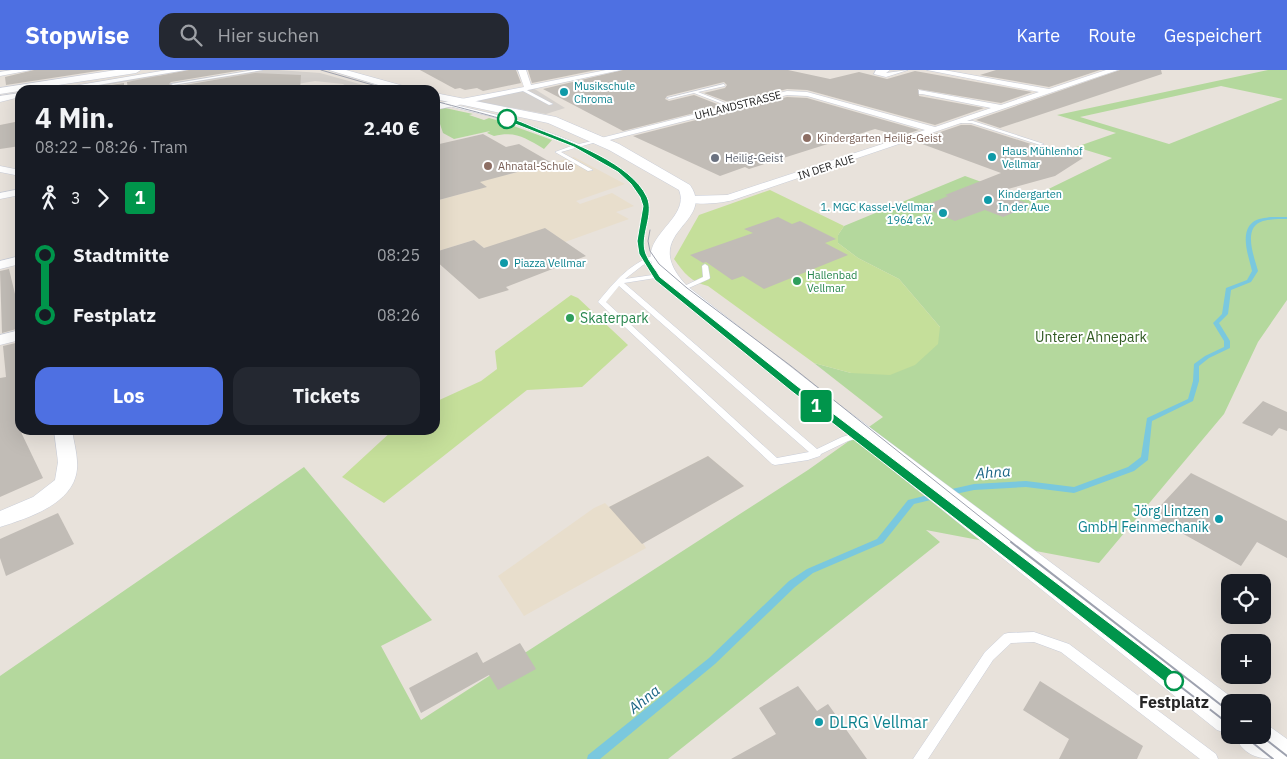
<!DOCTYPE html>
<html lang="de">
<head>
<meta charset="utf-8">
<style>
	:root { --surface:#171b24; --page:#242831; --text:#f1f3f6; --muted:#9ea1a6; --accent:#4e70e2 }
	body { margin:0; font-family:"IBM Plex Sans",sans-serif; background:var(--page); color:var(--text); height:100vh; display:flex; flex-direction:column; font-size:19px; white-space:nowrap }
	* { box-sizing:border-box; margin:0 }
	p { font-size:16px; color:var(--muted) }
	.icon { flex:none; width:28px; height:28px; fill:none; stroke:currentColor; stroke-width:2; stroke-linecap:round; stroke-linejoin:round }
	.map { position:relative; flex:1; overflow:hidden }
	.drawer { position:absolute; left:15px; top:15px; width:425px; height:350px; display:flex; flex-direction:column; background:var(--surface); border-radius:15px; box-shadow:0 5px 20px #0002 }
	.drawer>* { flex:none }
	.badge { padding:0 10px; border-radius:4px; font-size:18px; line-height:32px }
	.fabs { position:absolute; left:1221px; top:504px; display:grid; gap:10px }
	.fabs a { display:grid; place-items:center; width:50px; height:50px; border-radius:10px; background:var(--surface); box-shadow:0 5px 20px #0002; font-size:25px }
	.map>.badge { position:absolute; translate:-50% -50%; box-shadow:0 0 0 2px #fff }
	.legs { display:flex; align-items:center; gap:8px; height:55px; padding:0 20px; font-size:16px }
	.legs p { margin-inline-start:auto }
	.summary { display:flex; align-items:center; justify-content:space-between; height:85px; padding:0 20px }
	h1 { font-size:28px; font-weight:800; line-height:38px }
	.cta { display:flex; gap:10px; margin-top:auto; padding:10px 20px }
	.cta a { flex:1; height:58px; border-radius:15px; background:var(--accent); color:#fff; font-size:20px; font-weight:800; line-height:58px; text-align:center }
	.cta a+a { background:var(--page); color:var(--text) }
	ul { padding:0 20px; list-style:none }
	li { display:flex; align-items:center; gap:18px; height:60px; font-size:19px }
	li i { display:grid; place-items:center; width:8px; height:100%; margin:0 6px; background:currentColor }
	li i::after { content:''; width:12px; height:12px; margin:-6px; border:4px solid; border-radius:50%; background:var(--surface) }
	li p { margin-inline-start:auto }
	li:first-child i { background:linear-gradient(#0000 50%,currentColor 0) }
	li:last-child i { background:linear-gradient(currentColor 50%,#0000 0) }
	header { display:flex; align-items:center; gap:30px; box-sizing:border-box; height:70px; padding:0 25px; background:var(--accent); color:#fff }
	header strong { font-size:24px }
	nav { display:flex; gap:28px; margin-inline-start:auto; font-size:18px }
	.search { width:350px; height:45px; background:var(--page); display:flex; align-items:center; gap:12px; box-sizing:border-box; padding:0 18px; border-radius:15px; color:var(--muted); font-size:19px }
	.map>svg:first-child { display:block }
	.education { fill:#e8decc }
	.green { fill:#b4d89d; fill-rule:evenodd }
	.pitch { fill:#c5df9a }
	.plaza { fill:#d5d1cd }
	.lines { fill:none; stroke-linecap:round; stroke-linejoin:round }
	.stream { fill:#7ac8de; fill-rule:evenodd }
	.building { fill:#c1bcb6 }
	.lane-casing { stroke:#c9cdd8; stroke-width:1 }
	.street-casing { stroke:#c9cdd8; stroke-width:1 }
	.secondary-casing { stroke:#c9cdd8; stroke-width:1 }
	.lane { fill:#fff; fill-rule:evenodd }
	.street { fill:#fff; fill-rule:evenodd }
	.secondary { fill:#fff; fill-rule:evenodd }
	.tram-far1 { stroke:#9ea2af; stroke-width:1 }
	.tram { stroke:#9ea2af; stroke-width:2 }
	.line-1 { fill:#00954b; stroke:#fff }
	.culture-dot { fill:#0f9aa8; stroke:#fff; stroke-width:2 }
	.stop-1-dot { fill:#fff; stroke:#00954b; stroke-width:2.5 }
	.education-dot { fill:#8d6e63; stroke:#fff; stroke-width:2 }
	.worship-dot { fill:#6b7280; stroke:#fff; stroke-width:2 }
	.leisure-dot { fill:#2e9e5b; stroke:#fff; stroke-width:2 }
	.labels { text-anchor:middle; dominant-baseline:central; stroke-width:4; stroke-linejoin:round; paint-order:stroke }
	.far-culture-label { font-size:11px; fill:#0d838f; stroke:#fff; text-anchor:start }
	.far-street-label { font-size:11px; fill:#272727; stroke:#fff }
	.far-education-label { font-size:11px; fill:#785e54; stroke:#fff; text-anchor:start }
	.far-worship-label { font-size:11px; fill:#5b616d; stroke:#fff; text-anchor:start }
	.far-leisure-label { font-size:11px; fill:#27864d; stroke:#fff; text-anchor:start }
	.leisure-label { font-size:14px; fill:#27864d; stroke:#fff; text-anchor:start }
	.park-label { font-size:14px; fill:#305a22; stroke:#fff }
	.culture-label { font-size:14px; fill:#0d838f; stroke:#fff; text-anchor:end }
	.water-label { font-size:15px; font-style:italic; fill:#1d6686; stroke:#fff }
	.near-stop-label { font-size:16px; font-weight:bold; fill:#272727; stroke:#fff }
	.near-culture-label { font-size:16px; fill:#0d838f; stroke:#fff; text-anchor:start }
</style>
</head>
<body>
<header>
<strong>Stopwise</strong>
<div class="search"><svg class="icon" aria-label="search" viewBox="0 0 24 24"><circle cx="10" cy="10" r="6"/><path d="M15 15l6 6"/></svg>Hier suchen</div>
<nav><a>Karte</a><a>Route</a><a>Gespeichert</a></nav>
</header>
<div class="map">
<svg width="1287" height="689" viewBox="0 0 1287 689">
	<rect width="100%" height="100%" fill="#e8e2db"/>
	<g class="education">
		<path d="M574,87L625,114L576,131L580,134L612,123L634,136L616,142L629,149L565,172L545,158L494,186L474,170L435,182V131L486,117L471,106L498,99L507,105Z"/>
		<path d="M708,386L744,416L643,473L646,478L524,546L498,506L594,438L605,433L609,437Z"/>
	</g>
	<g class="green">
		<path d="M1268,0H1287V230L1258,272L1224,344L1099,493L926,460L940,472L668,689H0V606L304,397L432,550L381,576L421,650L808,400L883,347L814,293L851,303L940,257L899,209L858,188L838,173V165L844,156L965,106L1028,129L1112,88L1076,77L1116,63L1057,45ZM1221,16L1283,29L1169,74L1080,47Z"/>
		<path d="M445,38L473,44L469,45L484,50L489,48L500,51L552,70L544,79C525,68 516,61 494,66L487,63L490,61L454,69L443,63L440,54L435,51V40Z"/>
	</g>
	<g class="pitch">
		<path d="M770,120L844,156L838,165V173L858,188L899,209L940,257L938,274L915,295L890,305L851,303L814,293L708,216C691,212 684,203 674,189L699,145Z"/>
		<path d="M571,225L578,228L628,275L582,317L527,320L384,433L342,407L393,360H435V332L481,311L497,299L495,281Z"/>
	</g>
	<g class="plaza">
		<path d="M187,0H189L157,6L164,14L250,0H278L320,3L374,18L352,20L343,14L315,11L263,20L234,7L164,17L130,11L82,20L79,17Z"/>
		<path d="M533,18L565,38L546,44L475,31Z"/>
	</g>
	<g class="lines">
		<g class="stream">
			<path d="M1271,147H1287V149C1279,149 1271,149 1263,151C1242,157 1254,186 1258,201L1251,212L1231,220L1228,244L1219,253L1230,271V278L1209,288L1199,296V311L1193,331L1152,351L1148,390L1134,401L1074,423L1026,417L974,420L946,426L943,425L942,423L943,421L974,414L1026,411L1074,417L1128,397L1141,387L1147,348L1188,329L1193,311L1194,294L1205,286L1224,277V271L1213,253L1222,244L1226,218L1247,210L1252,201C1249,187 1239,163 1253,152C1258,148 1265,148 1271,147Z"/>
			<path d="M936,423L939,424L940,426L939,428L914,434L883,473L813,503L795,517L715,594L600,689H587L588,685L709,588L789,511L807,499L877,469L908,430Z"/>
		</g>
	</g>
	<g class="building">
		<path d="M34,0H104L6,15L5,7Z"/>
		<path d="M189,0H243L171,12L169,14L173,17L255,3L301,5L300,20H128L127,12Z"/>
		<path d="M420,0H516L521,13L483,21L477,18L465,20L460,18L455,19Z"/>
		<path d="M528,0H596L532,13Z"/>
		<path d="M623,0H788L830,9L859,2L887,9L915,1L1032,22L1001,33L918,19L919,26L984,38L935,55L807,20L787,19L731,33L704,23L725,18L727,15L724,12L667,26L665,29L669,31L694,25L722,36L623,61L543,19Z"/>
		<path d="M996,0H1100L1049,17L980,5Z"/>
		<path d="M1120,0H1161L1162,4L1000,58L976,50Z"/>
		<path d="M124,13V20H80Z"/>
		<path d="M787,27L807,28L919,60L900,66L875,59L749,99L745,97L720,106L633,66Z"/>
		<path d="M20,51V76L0,79V55Z"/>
		<path d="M961,55H971L1031,74L1028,75L1083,88L1055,106L997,122L1032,135L1003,147L985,140L955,151L922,137L948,126L945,125L1001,103L914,71Z"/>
		<path d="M483,64L506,77L519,74L552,93L480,112L487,117L435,131V75Z"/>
		<path d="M778,147L792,154L800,151L836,169L825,173L848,185L764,219L743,206L732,210L706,192L703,193L690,185L753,163L744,159Z"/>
		<path d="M545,158L586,186L506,217L509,220L479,229L435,190V182L474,170L484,178Z"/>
		<path d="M9,199L20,245V258L2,263L0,201Z"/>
		<path d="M20,272V360L43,408L0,427V308L6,307L3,276Z"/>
		<path d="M1263,331L1287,342V361L1279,358L1272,366L1242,353Z"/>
		<path d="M708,386L744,416L642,474L609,437Z"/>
		<path d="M1191,403L1287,451V488L1257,472L1241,496L1151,446Z"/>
		<path d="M58,443L74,474L6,506L0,488V469Z"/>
		<path d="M520,573L536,599L498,620L486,600L489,605L421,643L409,618L477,582L483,593Z"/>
		<path d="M1040,611L1143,676L1137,689H1059L1069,669L1023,640Z"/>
		<path d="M798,616L817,641L828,634L867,689H731L776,664L759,638Z"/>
	</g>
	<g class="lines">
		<g class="lane-casing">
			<g id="lane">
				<path d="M254,0H263L173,15L171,14Z"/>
				<path d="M724,14L725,16L698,22L733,36V38L694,23L669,29L667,28Z"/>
				<path d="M521,18H523L553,34L549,35L521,20Z"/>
				<path d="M447,33L514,49L579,74L600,69V71L561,82L593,100L588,101L555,82L574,75L510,51L445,35Z"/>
				<path d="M960,51H973L1044,74L1040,75L971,53H958Z"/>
				<path d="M658,184L660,185V187L643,195L625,209L666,203L668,204V206L624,213L817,379L842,367L862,361L865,362L867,364L865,366L848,371L821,384L820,386L808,390L775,395L772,394L598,232C615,211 631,192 658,184ZM619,216L809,382L777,388L606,232Z"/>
				<path d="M705,194L708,196L710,208L709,209L682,221H678V219L703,207L702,196Z"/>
				<path d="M1034,562L1069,574L1216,684L1218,689H1200L1061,582L1034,572L1011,573L993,590L928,689H913L985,582L1004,564L1008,563Z"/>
			</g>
		</g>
		<g class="street-casing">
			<g id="street">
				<path d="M12,0H31L0,6V2Z"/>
				<path d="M167,0H186L69,20H50Z"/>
				<path d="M518,0H526L531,15L606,0H621L435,40V34L524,17Z"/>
				<path d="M876,0H890L886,3L908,0L886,7L874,4Z"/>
				<path d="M927,0H944L1049,19L1106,0H1118L733,130C722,133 692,137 683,129L689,126L727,125L925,60L807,26L787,25L598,73L593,70L787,21L807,22L935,57L991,38L922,24H919V20L1001,35L1039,22Z"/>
				<path d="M394,15H397V19L381,20Z"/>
				<path d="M20,23V27L0,32V26Z"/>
				<path d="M0,96L20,100V106L0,102Z"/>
				<path d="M20,119V125L0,129V123Z"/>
				<path d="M20,186V194L0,199V191Z"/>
				<path d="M20,260V270L0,275V265Z"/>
				<path d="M54,360H72C74,373 78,386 77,399C74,434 28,448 0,457V441L33,427L55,410L58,392Z"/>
			</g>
		</g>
		<g class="secondary-casing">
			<g id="secondary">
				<path d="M116,0H141L136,3L0,24V18Z"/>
				<path d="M329,0H346L411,18L413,20H395Z"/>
				<path d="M435,23L556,47L619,74L690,115C717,154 636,162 687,216L833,330L1238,632H1230L1231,665L1217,660L673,224C665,215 654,204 651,191C646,163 690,147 679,120L609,80L548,53L435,29Z"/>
				<path d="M1262,651L1287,669V689C1260,689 1246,689 1234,665H1262Z"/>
			</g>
		</g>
		<use href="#lane" class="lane"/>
		<use href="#street" class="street"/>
		<use href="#secondary" class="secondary"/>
		<g class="tram-far1">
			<path d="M321,0L390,20"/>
			<path d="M435,31C488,46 623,73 644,131C647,139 645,149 644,157C639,180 646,196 662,213L996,473"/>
			<path d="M650,160L648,171L650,181L659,194L687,218L791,296L1013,473"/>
		</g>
		<g class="tram">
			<path d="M994,472L1230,655"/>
			<path d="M1011,472L1230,642"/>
			<path d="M1243,665L1273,689"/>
			<path d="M1260,665L1287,686"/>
		</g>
	</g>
	<path class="line-1" d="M505,48C515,48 528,55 538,59C571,72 631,93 647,127C655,145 639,166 646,184C649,192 656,200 660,207L797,316L1179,606L1181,611L1179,615L1174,617L1169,615L790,320L655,210L639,184L637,171L643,136L640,127L631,114L618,102L574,77L505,50Z"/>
	<g class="culture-dot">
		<circle cx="564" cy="22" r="5"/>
		<circle cx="992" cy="87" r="5"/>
		<circle cx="988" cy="130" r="5"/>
		<circle cx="943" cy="143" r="5"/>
		<circle cx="504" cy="193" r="5"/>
		<circle cx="1219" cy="449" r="5"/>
		<circle cx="819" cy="652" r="5"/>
	</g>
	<g class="stop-1-dot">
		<circle cx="507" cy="49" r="9"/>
		<circle cx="1174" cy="611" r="9"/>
	</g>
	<g class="education-dot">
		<circle cx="807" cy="68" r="5"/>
		<circle cx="488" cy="96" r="5"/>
	</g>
	<circle class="worship-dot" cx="715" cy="88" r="5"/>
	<g class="leisure-dot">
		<circle cx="797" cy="211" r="5"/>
		<circle cx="570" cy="248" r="5"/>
	</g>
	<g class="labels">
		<g class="far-culture-label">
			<text x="574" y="16">Musikschule<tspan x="574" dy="13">Chroma</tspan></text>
			<text x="1002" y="81">Haus Mühlenhof<tspan x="1002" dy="13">Vellmar</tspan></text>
			<text x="998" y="124">Kindergarten<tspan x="998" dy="13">In der Aue</tspan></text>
			<text x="933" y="137" text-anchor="end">1. MGC Kassel-Vellmar<tspan x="933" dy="13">1964 e.V.</tspan></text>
			<text x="514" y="193">Piazza Vellmar</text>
		</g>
		<g class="far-street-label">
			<text transform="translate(738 35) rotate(-14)">UHLANDSTRASSE</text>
			<text transform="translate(826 97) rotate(-18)">IN DER AUE</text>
		</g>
		<g class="far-education-label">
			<text x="817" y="68">Kindergarten Heilig-Geist</text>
			<text x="498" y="96">Ahnatal-Schule</text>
		</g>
		<g class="far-worship-label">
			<text x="725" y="88">Heilig-Geist</text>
		</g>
		<g class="far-leisure-label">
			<text x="807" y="205">Hallenbad<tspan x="807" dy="13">Vellmar</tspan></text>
		</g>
		<g class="leisure-label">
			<text x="580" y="248">Skaterpark</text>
		</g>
		<g class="park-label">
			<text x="1091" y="267">Unterer Ahnepark</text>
		</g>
		<g class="culture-label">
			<text x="1209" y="441">Jörg Lintzen<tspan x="1209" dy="16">GmbH Feinmechanik</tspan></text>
		</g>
		<g class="water-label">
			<text transform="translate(993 402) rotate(-4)">Ahna</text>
			<text transform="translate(644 629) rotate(-39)">Ahna</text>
		</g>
		<g class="near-stop-label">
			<text x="1174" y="632">Festplatz</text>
		</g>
		<g class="near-culture-label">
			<text x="829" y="652">DLRG Vellmar</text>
		</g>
	</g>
</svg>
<div class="fabs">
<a><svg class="icon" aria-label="locate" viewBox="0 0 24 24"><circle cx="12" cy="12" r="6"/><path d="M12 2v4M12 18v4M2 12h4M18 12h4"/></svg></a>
<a>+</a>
<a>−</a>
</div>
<b class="badge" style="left:816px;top:336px;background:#00954b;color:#fff">1</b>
<section class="drawer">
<div class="summary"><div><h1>4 Min.</h1><p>08:22 – 08:26 · Tram</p></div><b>2.40 €</b></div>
<div class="legs"><svg class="icon" aria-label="walk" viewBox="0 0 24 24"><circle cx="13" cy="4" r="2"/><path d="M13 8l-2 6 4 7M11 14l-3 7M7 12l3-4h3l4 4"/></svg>3<svg class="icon" aria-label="forward" viewBox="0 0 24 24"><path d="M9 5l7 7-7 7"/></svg><b class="badge" style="background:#00954b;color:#fff">1</b></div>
<ul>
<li><i style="color:#00954b"></i><b>Stadtmitte</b><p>08:25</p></li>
<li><i style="color:#00954b"></i><b>Festplatz</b><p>08:26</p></li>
</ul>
<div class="cta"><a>Los</a><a>Tickets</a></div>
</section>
</div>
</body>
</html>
